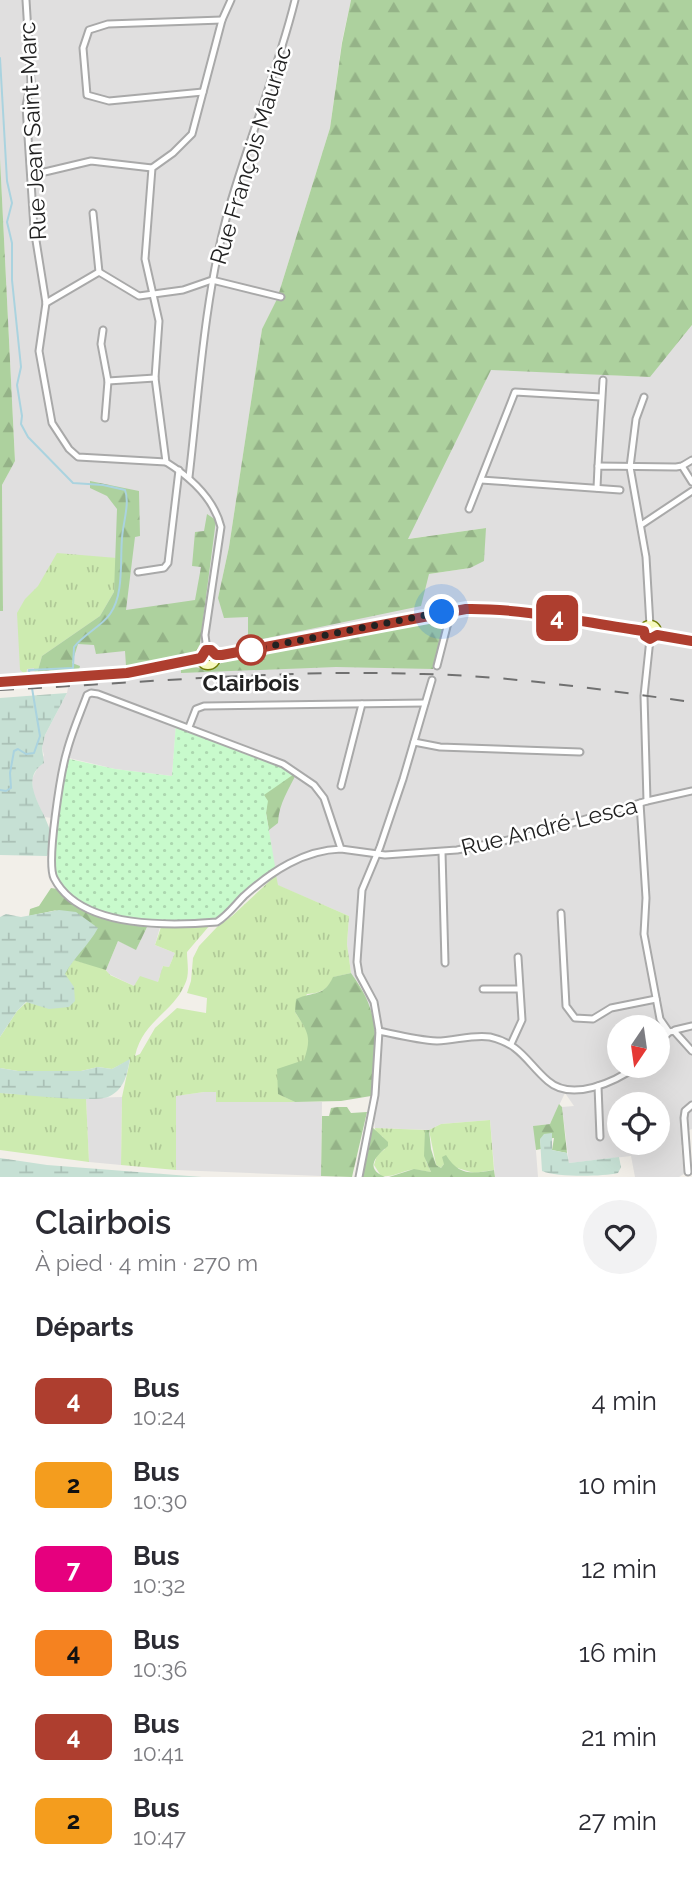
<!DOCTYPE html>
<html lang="fr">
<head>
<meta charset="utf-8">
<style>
	:root { --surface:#fff; --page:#f2f2f3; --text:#2b2b33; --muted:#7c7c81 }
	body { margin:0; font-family:Raleway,sans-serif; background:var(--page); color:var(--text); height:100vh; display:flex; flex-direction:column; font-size:26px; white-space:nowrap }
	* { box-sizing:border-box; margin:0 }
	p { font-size:23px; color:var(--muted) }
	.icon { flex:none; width:38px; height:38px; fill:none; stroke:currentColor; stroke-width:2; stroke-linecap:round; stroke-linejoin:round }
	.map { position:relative; height:1177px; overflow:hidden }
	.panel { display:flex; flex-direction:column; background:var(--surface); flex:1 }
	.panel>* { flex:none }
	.badge { padding:0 14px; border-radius:10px; font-size:24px; line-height:46px }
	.needle { width:46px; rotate:193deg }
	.buttons { position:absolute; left:607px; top:1015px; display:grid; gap:14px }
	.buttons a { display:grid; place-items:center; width:63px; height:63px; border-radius:50%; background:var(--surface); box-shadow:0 7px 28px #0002; font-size:35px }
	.you { position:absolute; width:35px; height:35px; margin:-18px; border:5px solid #fff; border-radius:50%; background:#1a73e8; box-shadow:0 0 0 10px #1a73e833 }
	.map>.badge { position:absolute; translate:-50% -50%; box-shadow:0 0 0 4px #fff }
	h2 { padding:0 35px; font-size:26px; line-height:63px }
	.round { display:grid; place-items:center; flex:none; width:74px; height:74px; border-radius:37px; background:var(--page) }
	.summary { display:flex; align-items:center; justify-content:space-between; height:119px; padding:0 35px }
	h1 { font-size:33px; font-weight:600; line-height:52px }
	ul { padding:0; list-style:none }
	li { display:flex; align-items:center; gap:21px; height:84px; padding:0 35px }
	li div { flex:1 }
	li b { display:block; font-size:26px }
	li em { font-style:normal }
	li .badge { min-width:77px; font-weight:700; text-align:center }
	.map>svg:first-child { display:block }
	.residential { fill:#e0dfdf; fill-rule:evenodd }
	.grass { fill:url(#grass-tufts) }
	.forest { fill:url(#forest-firs) }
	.wetland { fill:url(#wetland-marsh) }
	.park { fill:url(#park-dots) }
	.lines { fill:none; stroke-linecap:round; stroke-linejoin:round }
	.stream { stroke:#aad3df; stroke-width:2 }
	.minor-casing { stroke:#a9a9a9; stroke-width:9 }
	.secondary-casing { stroke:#707d05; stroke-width:11 }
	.minor { stroke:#fff; stroke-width:5 }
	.secondary { stroke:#f7fabf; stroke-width:8 }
	.rail { stroke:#707070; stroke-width:2; stroke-dasharray:14 14; stroke-linecap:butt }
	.line-casing { stroke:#fff; stroke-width:16 }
	.line { stroke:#ae3e2f; stroke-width:10 }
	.walk { stroke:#222; stroke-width:7; stroke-dasharray:0 12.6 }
	.stop-dot { fill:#fff; stroke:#ae3e2f; stroke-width:3.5 }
	.labels { text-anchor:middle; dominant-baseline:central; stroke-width:5; stroke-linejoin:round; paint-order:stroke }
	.street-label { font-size:23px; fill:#222; stroke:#fff }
	.stop-label { font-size:23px; font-weight:bold; fill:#222; stroke:#fff }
</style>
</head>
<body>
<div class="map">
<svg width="692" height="1177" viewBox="0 0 692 1177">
	<defs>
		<pattern id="grass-tufts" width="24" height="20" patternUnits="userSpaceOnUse" patternTransform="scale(1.75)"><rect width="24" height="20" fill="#cdebb0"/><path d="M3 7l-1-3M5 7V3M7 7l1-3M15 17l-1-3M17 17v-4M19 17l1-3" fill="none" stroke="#b0c997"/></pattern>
		<pattern id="forest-firs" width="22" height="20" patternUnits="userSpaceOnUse" patternTransform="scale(1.75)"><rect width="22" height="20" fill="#add19e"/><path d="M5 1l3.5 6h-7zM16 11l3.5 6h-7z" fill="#95b388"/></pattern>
		<pattern id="wetland-marsh" width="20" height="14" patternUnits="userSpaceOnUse" patternTransform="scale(1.75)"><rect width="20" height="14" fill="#c6e0d4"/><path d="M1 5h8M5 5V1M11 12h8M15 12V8" fill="none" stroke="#aac0b6"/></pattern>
		<pattern id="park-dots" width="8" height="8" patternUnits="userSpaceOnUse" patternTransform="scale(1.75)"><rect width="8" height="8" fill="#c8facc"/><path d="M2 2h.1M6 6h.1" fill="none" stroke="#acd6af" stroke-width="1.8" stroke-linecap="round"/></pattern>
	</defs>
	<rect width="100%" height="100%" fill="#f2efe9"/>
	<g class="residential">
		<path d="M0,0H351L342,41L330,128L277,299L262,329L229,547L218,598L248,617V642L429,574L470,568L486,528L407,539L491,369L649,377L692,325V1129L686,1131L688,1143L681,1145L684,1174L679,1177H635L631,1156L569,1163L562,1107L574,1106L565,1093L550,1124L534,1126L538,1177H495L490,1120L441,1124L429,1130L375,1128L371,1096L376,1030L362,988L351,973L347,944L349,916L277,885L266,813L176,726L172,776L115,769L69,758L60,819L44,817L33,792L32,779L44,755L42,748L45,735L67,693L69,682L0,685V611L3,610L2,485L15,460L0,158ZM620,1027H658V1066H620ZM620,1104H658V1143H620Z"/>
		<path d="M147,927H160L155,945L175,953L169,967L163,966L158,982L134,986L109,974L106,970L118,941L136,949Z"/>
		<path d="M204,1092H216L217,1102H322L321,1176L176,1170L175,1096Z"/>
		<path d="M122,1097L121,1165L89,1162L86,1098Z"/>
	</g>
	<g class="grass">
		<path d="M57,553L117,558L114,592L100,616L42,656L37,674L35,675L34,668L27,669L26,675L20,670L17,613L25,599L38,586Z"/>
		<path d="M276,875L278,885L349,916L347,944L351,973L334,977C327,990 321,993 307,994L295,1012C300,1020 310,1032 310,1042C310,1061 289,1080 279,1094L295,1102H216V1092H204L176,1096V1170L121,1165L122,1097L130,1060L112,1069L98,1067L81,1071H18L0,1068V1037L17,1011L73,960L104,968L110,975L134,986L140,976L158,982L163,966L169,967L175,953L155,945L161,927L210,925L187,952C187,962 190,974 185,984C173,1013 143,1020 135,1056L140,1054L155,1028L177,1008L206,1013L207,998L187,993L191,981L193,958L199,946L217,927L232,916Z"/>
		<path d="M0,1093L86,1098L89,1162L0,1150Z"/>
		<path d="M490,1120L494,1170L474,1173L444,1164L441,1168L436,1165L429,1130L441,1124Z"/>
		<path d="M375,1128L425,1130L426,1161L431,1172C423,1171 414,1168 406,1171C396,1174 392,1177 381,1176L374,1165L377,1155L385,1149L383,1137L376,1133Z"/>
	</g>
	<g class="forest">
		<path d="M351,0H692V325L650,377L491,370L408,539L486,528L484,561L470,568L429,574L421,606L248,642V617L224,618L218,598L229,547L262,329L277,299L330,128L342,43Z"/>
		<path d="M0,158L15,461L2,485L3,611H0Z"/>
		<path d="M90,481L139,491L140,536L135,537L126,610L195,600L201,567L192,566L195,532L204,531L207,514L216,520L199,651L192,656L126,666L125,651L96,654L94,645L78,644L72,663L80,666L79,670L37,674L42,656L100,616L114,592L117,509L107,496L90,488Z"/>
		<path d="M445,620L433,669L336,667L181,673V667C201,665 204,674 223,662Z"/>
		<path d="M246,762L297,772C289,790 279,802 278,823L269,830L266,813L267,801Z"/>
		<path d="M51,888C61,888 65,897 73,902C95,916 121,925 147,927L136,950L118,941L106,970L73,960L65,974L0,932L57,910L29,916L30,909L39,906Z"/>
		<path d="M351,973C384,1018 375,1044 371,1096L341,1101L295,1102L278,1094L277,1069L304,1060C312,1037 308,1032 295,1012L296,999C314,991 324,997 333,977Z"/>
		<path d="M559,1104L562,1107L567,1153L552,1150L554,1138L540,1139L541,1149L536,1150L533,1126L550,1124Z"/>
		<path d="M338,1107H347L351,1113L367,1112L352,1177L321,1176L322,1116H329L331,1108Z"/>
		<path d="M371,1126L388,1142V1146C376,1156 364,1168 385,1177H362Z"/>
		<path d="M425,1130H429L431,1149L436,1165L441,1168L444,1164L442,1157L446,1155C459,1176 472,1174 494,1170L495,1177H389L414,1169L431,1172L424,1156Z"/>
	</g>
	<g class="wetland">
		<path d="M67,693L45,735L42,748L44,763C19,779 41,805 48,825C52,833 49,845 48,854L47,856L0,855V698Z"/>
		<path d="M59,910L76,912L98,928C88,946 75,956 65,974L74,987L75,1001L69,1007L49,1009L26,1002L17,1011L0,1037V917L6,914L21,917Z"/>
		<path d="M130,1059C127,1074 125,1088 110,1096C97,1104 20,1094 0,1093V1068L18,1071H81L98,1067L112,1069Z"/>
		<path d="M552,1133V1150L567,1153L569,1163L619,1157L621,1167L618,1173C600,1177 556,1177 542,1171L540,1139L544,1134Z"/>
		<path d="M0,1158L47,1165L202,1177H0Z"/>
	</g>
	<path class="park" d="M176,723L297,772L264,795L268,801L266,813L276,872L245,896L217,922C195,923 172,926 150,925C141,924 132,920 123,918C93,911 61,899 51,867L65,758L115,769L172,776Z"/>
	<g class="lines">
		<g class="stream">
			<path d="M0,58L7,181L12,203L7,222L12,243V280L21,367L17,385L22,416L21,424L28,437L73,483L103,485L125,490C130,503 123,523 122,538C120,561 124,595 110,614C102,626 84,634 74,647L73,668L29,670L30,676"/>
			<path d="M0,790L6,791L11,788L10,773L14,751L18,749L26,754L34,753L40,736L31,682"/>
		</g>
		<g class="minor-casing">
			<g id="minor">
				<path d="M26,0L31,82L26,106L34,228L46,303L39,351L52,423L69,449L78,457L166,462"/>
				<path d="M203,92L109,101L87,95L83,48L89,30L108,24L222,20"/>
				<path d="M32,175L91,161L152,168"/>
				<path d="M93,213L99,272"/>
				<path d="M46,303L99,272L139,296L183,290L212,280L281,297"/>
				<path d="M103,330L101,344L108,381L105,418"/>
				<path d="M108,381L155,378"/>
				<path d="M644,397L636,419L630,467L646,557L650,626"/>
				<path d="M598,466L603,380"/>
				<path d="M682,466L692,482"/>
				<path d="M189,477C199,391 204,302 226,219C246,145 277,74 295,0"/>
				<path d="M481,480L620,490"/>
				<path d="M597,488L598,466L676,467L682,466L692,460"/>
				<path d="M469,509L515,392L601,397"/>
				<path d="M641,525L692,491"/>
				<path d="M138,572L164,568L168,563L179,470"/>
				<path d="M207,650L205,635L221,527C214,499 190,477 166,462L155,378L159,321L145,259L152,168L173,153L192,134L222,20L231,0"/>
				<path d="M437,666L451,611"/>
				<path d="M189,727L196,709L204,706L425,703"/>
				<path d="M414,742L440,747L580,752"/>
				<path d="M341,786L362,704"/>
				<path d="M647,801L644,696L650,639"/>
				<path d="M640,803L646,898L644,934L660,1019L669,1032L674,1031L692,1051"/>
				<path d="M341,849C304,850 272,871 244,896C235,905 228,915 217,922C169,926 80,929 54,878C46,862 61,771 67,751C72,732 80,714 87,695L91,693L98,694L283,764L314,785L324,798L341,849L385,855L457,850L528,836L647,801L692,791"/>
				<path d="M442,852L445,963"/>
				<path d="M561,913L566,1006L575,1018L593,1019L611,1008L656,999"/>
				<path d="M483,989H519"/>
				<path d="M675,1030L692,1026"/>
				<path d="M379,1031C398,1035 417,1040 437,1041C454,1041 473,1034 490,1037C521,1044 527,1063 548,1081C572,1102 615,1082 637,1066"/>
				<path d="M511,1044L522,1020L518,957"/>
				<path d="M658,1044L669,1032"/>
				<path d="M598,1086L600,1137"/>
				<path d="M688,1172L684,1118L685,1111L692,1105"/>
				<path d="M359,1177L375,1095L379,1031L374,1002L359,974L357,962L362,890L380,847L403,779L432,680"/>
			</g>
		</g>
		<g class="secondary-casing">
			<g id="secondary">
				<circle cx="650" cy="632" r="7"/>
				<path d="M657,635L692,641"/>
				<circle cx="208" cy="657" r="8"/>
				<path d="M216,655L466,609L497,610L644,631"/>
				<path d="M0,682L126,673L201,658"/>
			</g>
		</g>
		<use href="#minor" class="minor"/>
		<use href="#secondary" class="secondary"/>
		<path class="rail" d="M0,690C141,683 282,669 423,674C513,676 603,690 692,702"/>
	</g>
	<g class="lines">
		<g class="line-casing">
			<path id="line" d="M0,682L127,673L201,658L206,650H211L216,655H222L466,609C525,608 586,623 644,631L645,636L650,639L657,635L692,641"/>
		</g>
		<use href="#line" class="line"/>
		<path class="walk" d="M251,650L442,612"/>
	</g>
	<circle class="stop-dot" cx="251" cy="650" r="14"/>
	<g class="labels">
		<g class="street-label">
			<text transform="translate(32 131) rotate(-93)">Rue Jean Saint-Marc</text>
			<text transform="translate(250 155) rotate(-73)">Rue François Mauriac</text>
			<text transform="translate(549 826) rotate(-14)">Rue André Lesca</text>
		</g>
		<g class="stop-label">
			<text x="251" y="682">Clairbois</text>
		</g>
	</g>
</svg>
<div class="buttons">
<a><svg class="needle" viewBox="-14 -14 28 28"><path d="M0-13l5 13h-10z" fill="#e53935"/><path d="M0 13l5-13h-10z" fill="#7c7c81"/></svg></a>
<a><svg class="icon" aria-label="locate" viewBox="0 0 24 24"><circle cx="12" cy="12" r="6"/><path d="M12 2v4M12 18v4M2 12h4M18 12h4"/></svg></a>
</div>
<div class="you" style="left:442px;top:612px"></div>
<b class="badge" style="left:557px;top:618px;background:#ae3e2f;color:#fff">4</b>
</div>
<section class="panel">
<div class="summary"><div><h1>Clairbois</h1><p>À pied · 4 min · 270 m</p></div><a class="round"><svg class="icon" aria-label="heart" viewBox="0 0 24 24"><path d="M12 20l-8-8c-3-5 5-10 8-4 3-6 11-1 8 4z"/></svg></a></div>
<h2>Départs</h2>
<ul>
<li><span class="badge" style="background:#ae3e2f;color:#fff">4</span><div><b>Bus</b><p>10:24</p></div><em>4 min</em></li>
<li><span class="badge" style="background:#f49d1e;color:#111">2</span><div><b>Bus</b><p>10:30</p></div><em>10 min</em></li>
<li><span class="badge" style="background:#e6007e;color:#fff">7</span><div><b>Bus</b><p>10:32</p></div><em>12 min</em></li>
<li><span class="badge" style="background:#f58220;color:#111">4</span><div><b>Bus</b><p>10:36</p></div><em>16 min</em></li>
<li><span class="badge" style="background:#ae3e2f;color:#fff">4</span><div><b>Bus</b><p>10:41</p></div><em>21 min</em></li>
<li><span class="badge" style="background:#f49d1e;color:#111">2</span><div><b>Bus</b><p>10:47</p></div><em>27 min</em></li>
</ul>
</section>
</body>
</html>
